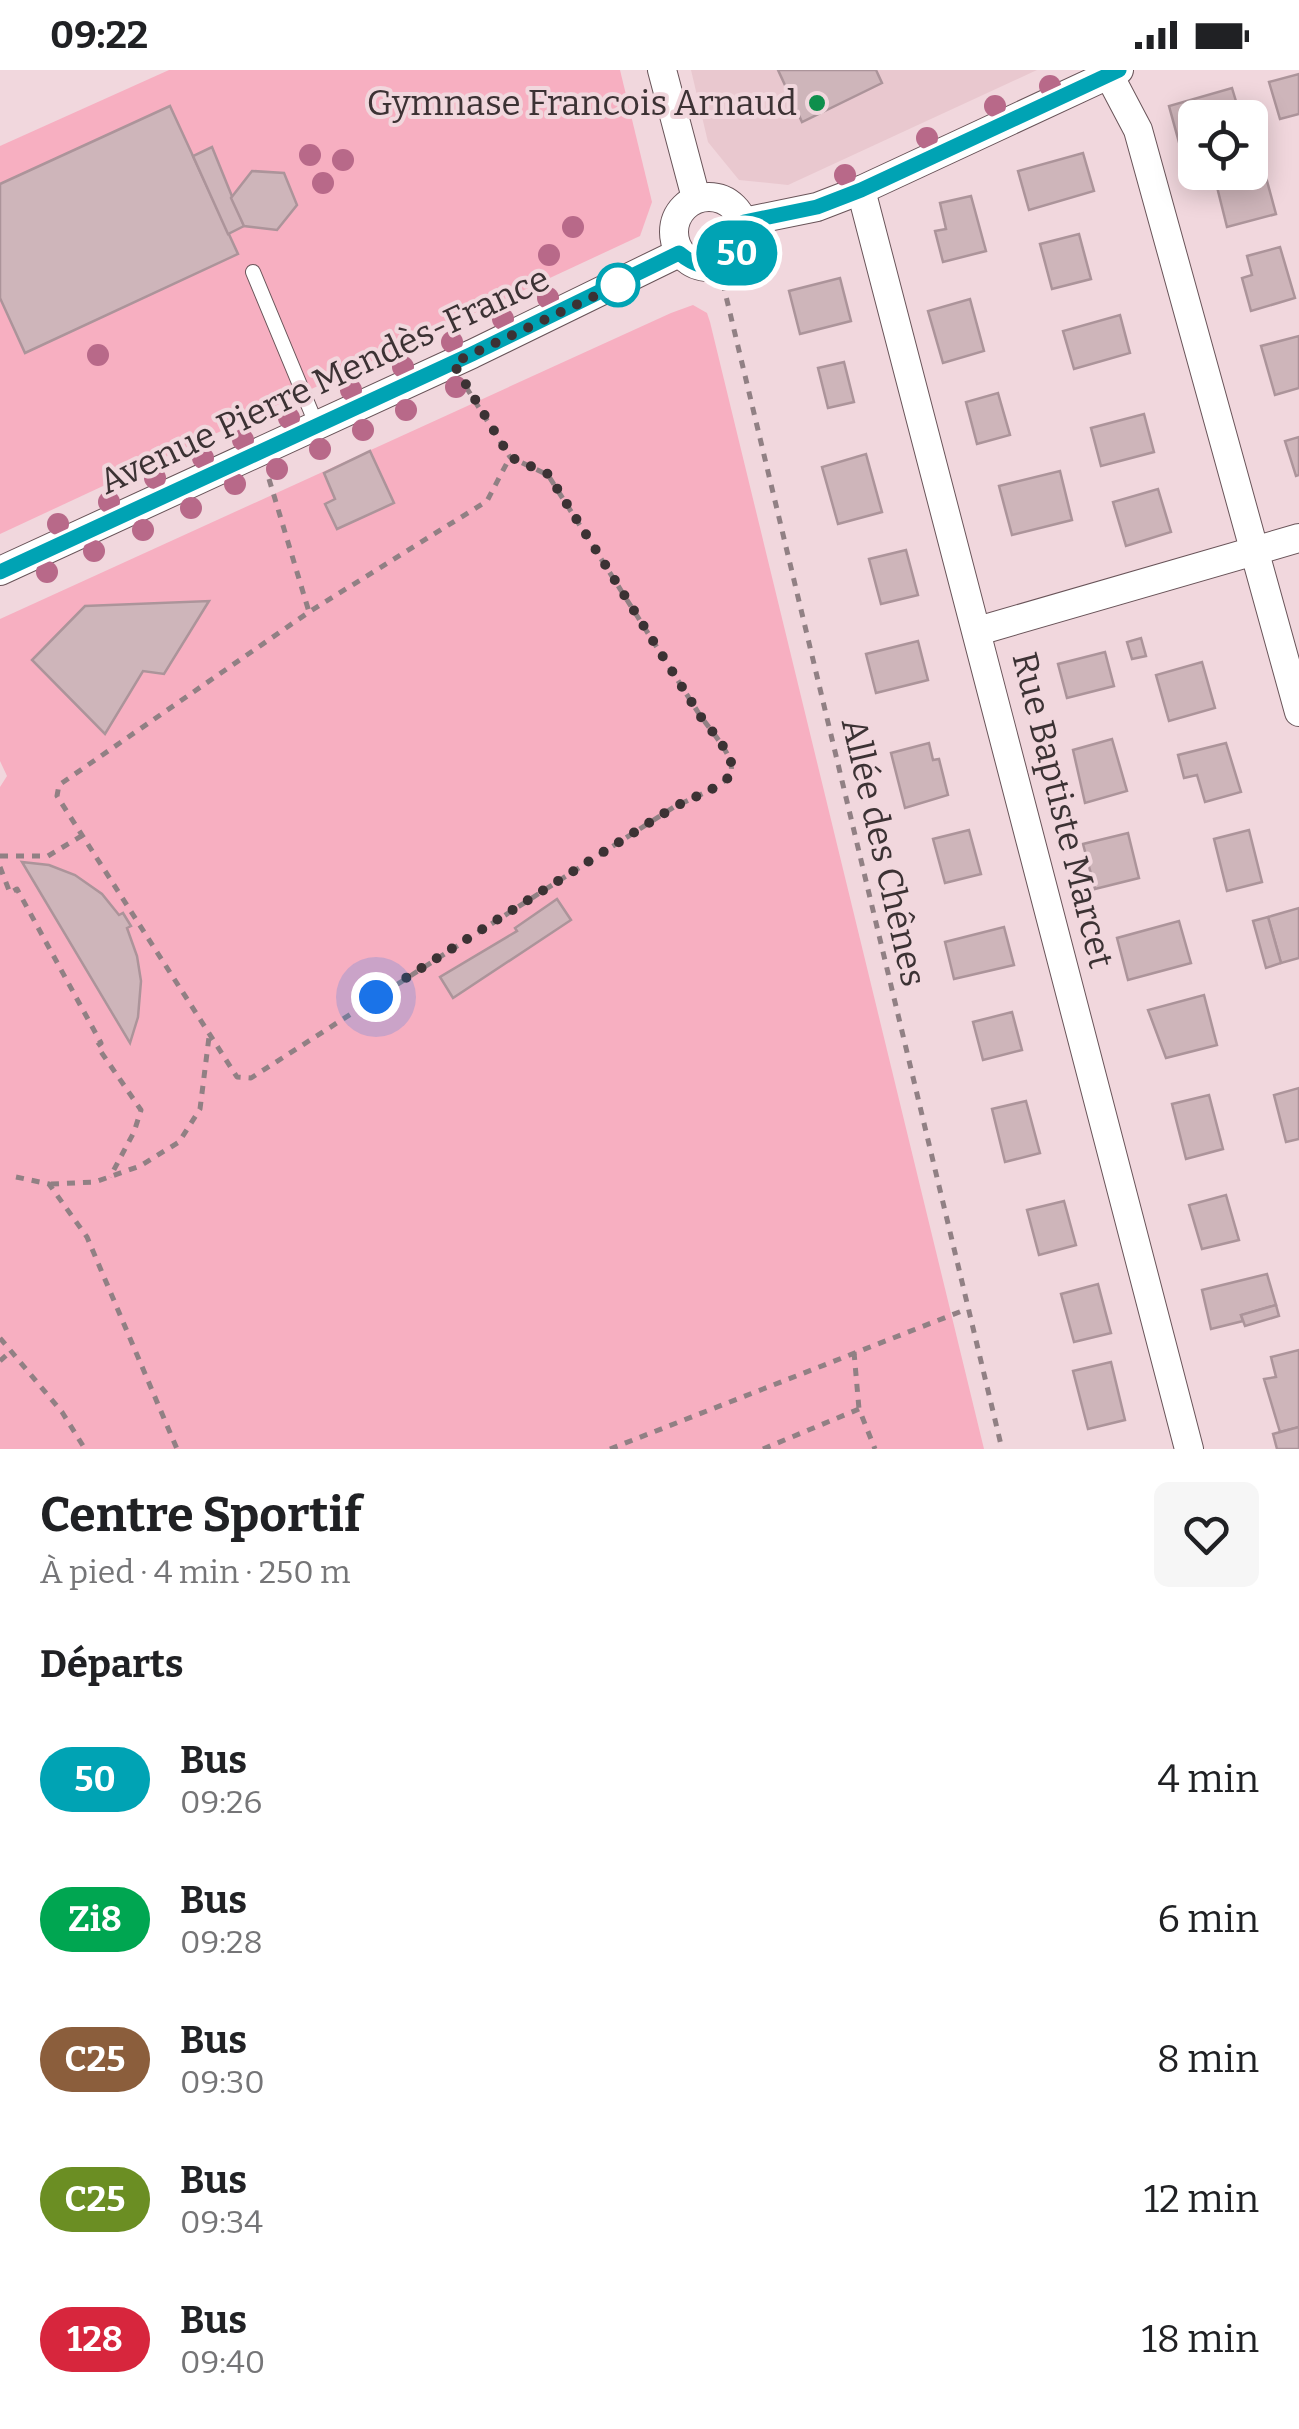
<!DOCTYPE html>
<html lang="fr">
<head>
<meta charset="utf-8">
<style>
	:root { --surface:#fff; --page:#f6f6f6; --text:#202124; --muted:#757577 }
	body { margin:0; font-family:Bitter,serif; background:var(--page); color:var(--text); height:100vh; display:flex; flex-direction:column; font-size:38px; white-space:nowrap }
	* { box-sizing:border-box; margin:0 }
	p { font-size:32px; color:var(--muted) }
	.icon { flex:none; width:55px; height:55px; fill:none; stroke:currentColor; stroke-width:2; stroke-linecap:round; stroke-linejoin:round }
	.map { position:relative; height:1379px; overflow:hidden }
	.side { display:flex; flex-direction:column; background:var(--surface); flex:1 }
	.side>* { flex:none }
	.badge { padding:0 20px; border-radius:32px; font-size:35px; line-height:65px }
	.tools { position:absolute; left:1178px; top:30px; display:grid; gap:20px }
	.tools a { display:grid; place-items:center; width:90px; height:90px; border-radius:15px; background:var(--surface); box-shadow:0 5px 25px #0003; font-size:50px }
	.you { position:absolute; width:50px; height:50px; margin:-25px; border:8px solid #fff; border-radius:50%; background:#1a73e8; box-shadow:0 0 0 15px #1a73e833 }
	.map>.badge { position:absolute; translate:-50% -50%; box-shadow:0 0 0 5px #fff }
	h2 { padding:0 40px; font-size:38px; line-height:90px }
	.round { display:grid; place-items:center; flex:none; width:105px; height:105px; border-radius:15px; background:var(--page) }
	.summary { display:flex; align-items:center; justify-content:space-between; height:170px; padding:0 40px }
	h1 { font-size:48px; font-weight:700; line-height:75px }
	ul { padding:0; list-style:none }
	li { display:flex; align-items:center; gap:30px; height:140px; padding:0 40px }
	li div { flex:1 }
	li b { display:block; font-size:38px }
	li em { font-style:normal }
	li .badge { min-width:110px; font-weight:700; text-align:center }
	.status { display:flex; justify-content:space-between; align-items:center; height:70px; padding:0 50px; background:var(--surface); direction:ltr }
	.status svg { height:28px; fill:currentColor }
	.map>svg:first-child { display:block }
	.built { fill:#e9c8cf }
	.green { fill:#f7afc1 }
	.building { fill:#ceb5ba; stroke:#ac949a; stroke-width:2.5 }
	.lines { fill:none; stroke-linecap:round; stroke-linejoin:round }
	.lane-casing { stroke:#695459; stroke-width:16 }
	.street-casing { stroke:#695459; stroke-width:30 }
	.path { stroke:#918084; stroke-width:5; stroke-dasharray:8 8; stroke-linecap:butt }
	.lane { stroke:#fff; stroke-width:14 }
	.street { stroke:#fff; stroke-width:28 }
	.tree { fill:#b86989 }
	.line-casing { stroke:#fff; stroke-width:22 }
	.line { stroke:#00a3b4; stroke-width:15 }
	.walk { stroke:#3c3234; stroke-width:10; stroke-dasharray:0 18 }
	.poi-dot { fill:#0e8f4c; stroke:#f1d7dd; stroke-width:4 }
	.stop-dot { fill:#fff; stroke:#00a3b4; stroke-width:5 }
	.labels { text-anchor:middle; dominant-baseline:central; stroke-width:8; stroke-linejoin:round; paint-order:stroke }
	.poi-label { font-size:35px; fill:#3c3234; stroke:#f1d7dd; text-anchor:end }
	.street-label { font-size:35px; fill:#3c3234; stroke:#f1d7dd }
</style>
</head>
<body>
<div class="status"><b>09:22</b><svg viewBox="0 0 49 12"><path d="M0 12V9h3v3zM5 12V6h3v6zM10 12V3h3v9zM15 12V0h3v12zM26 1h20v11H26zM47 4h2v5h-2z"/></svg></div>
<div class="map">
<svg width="1299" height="1379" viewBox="0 0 1299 1379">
	<rect width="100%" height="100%" fill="#f1d7dd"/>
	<path class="built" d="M691,0H1037L788,115L739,110L721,88L708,72Z"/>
	<g class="green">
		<path d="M169,0H620L652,132L640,166L0,464V76Z"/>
		<path d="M693,235L707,243L710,252L984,1379H0V717L7,706L0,691V549L671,243Z"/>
	</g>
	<g class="building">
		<path d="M778,0H876L882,13L802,52Z"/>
		<path d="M1299,4V44L1280,49L1269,12Z"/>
		<path d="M1232,18L1241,48H1195V72L1180,76L1169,36Z"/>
		<path d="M170,36L238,184L25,283L0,228V114Z"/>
		<path d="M212,77L244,156L228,164L193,86Z"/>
		<path d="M1083,83L1094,121L1029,140L1018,101Z"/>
		<path d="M1264,100L1276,144L1227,157L1216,113Z"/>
		<path d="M252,101L284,103L297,135L277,160L244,156L231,128Z"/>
		<path d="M971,126L986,181L943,192L935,161L946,159L940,133Z"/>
		<path d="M1079,164L1091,209L1052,219L1040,174Z"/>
		<path d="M1280,177L1295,228L1251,241L1242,208L1252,205L1247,186Z"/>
		<path d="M840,208L851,251L800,264L789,221Z"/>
		<path d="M970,229L984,281L943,293L928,241Z"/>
		<path d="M1120,245L1130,283L1074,299L1063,261Z"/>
		<path d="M1299,266V318L1275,325L1261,276Z"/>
		<path d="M844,292L854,332L828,338L818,298Z"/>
		<path d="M998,323L1010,365L977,374L966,332Z"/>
		<path d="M1144,344L1154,382L1101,396L1091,358Z"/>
		<path d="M1299,367V405L1296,406L1285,371Z"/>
		<path d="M370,381L394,433L337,459L325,434L335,429L324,403Z"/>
		<path d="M866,384L882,442L838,454L822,397Z"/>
		<path d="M1060,401L1072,450L1012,465L999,416Z"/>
		<path d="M1158,419L1171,462L1126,476L1113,432Z"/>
		<path d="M906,480L918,525L881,534L869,489Z"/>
		<path d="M209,531L164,604L143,601L105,664L32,590L85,536Z"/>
		<path d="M1141,568L1146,586L1132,589L1127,572Z"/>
		<path d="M918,571L928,610L876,623L866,584Z"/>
		<path d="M1105,582L1114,616L1067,628L1058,594Z"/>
		<path d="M1202,592L1215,638L1169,651L1156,605Z"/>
		<path d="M1112,669L1127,721L1085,733L1073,680Z"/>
		<path d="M929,673L933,690L939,689L948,725L905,738L891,683Z"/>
		<path d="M1226,673L1241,722L1205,732L1197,705L1184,708L1178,685Z"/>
		<path d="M969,760L981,804L945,813L933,769Z"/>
		<path d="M1249,760L1262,812L1227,821L1214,769Z"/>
		<path d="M1128,763L1139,808L1095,819L1083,774Z"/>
		<path d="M22,792L49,795L75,805L102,824L119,845L123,843L131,856L127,858L137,886L141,911L138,947L130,973Z"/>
		<path d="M557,829L571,850L453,928L440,907L517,861L515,858Z"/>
		<path d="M1299,838V888L1281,893L1268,847Z"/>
		<path d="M1268,847L1281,893L1266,898L1253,851Z"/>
		<path d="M1179,851L1191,893L1128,910L1117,868Z"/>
		<path d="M1004,857L1014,895L954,909L945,872Z"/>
		<path d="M1204,925L1217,975L1166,988L1148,940Z"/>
		<path d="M1012,942L1022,980L983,990L973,952Z"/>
		<path d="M1299,1018V1069L1286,1072L1274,1025Z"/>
		<path d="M1209,1025L1223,1079L1186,1089L1172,1034Z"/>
		<path d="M1026,1031L1040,1083L1005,1092L992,1039Z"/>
		<path d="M1226,1125L1239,1170L1202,1179L1189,1135Z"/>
		<path d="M1064,1131L1076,1175L1039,1185L1027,1140Z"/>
		<path d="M1267,1204L1276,1235L1241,1245L1243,1251L1211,1259L1202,1220Z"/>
		<path d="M1098,1214L1111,1263L1074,1272L1061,1224Z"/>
		<path d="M1276,1235L1279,1246L1245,1256L1241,1245Z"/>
		<path d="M1299,1280V1357L1280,1362L1264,1309L1276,1307L1271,1287Z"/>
		<path d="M1111,1292L1125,1350L1088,1359L1073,1301Z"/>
		<path d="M1299,1357V1379H1277L1273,1364Z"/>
	</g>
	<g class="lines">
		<g class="lane-casing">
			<path id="lane" d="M253,202L317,356"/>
		</g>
		<g class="street-casing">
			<g id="street">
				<path d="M662,0L696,128"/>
				<path d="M1109,5L1138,60L1299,642"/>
				<path d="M861,120L1189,1379"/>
				<circle cx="709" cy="162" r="35"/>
				<path d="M744,152L817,137L861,120L1119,0"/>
				<path d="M0,501L472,284L679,183"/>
				<path d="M978,561L1299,468"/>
			</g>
		</g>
		<g class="path">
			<path d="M719,197L1002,1379"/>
			<path d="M466,317L510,387L548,405L701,647C750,709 739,706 674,737L251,1008L237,1007L57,726L59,715L309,542L487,431L510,387"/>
			<path d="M269,409L309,542"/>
			<path d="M0,786H48L83,765"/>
			<path d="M0,797L10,823L17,819L101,973L97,976L141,1040L134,1062L110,1107"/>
			<path d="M16,1107L49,1114L87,1167L177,1379"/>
			<path d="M51,1114L95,1112L140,1096L179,1072L200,1039L209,967"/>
			<path d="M0,1268L62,1342L85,1379"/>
			<path d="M854,1282L859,1339"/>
			<path d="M0,1291L11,1281"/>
			<path d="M610,1379L967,1239"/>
			<path d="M763,1379L859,1339L875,1379"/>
		</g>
		<use href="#lane" class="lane"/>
		<use href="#street" class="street"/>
	</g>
	<g class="tree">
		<circle cx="1050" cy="16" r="11"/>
		<circle cx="995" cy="36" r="11"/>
		<circle cx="927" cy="68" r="11"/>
		<circle cx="310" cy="85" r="11"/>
		<circle cx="343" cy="90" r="11"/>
		<circle cx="845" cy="105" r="11"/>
		<circle cx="323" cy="113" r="11"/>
		<circle cx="573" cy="157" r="11"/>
		<circle cx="549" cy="185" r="11"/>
		<circle cx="548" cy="228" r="11"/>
		<circle cx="503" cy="249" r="11"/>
		<circle cx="452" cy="272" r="11"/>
		<circle cx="98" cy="285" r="11"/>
		<circle cx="403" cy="297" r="11"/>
		<circle cx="456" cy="317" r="11"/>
		<circle cx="351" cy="320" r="11"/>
		<circle cx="406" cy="340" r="11"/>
		<circle cx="289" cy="348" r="11"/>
		<circle cx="363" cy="360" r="11"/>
		<circle cx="243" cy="370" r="11"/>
		<circle cx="320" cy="379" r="11"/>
		<circle cx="203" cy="388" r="11"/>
		<circle cx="277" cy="399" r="11"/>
		<circle cx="155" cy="408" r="11"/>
		<circle cx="235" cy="414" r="11"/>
		<circle cx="109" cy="432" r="11"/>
		<circle cx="191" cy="438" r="11"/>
		<circle cx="58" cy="454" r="11"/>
		<circle cx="143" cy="460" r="11"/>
		<circle cx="94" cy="481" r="11"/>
		<circle cx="47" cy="502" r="11"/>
	</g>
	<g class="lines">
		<g class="line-casing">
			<path id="line" d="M0,502L472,284L679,183C712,211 745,194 744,152L817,137L861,120L1119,0"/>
		</g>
		<use href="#line" class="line"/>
		<path class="walk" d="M376,927L674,737C739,706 751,709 701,647L548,404L510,387L453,293L618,215"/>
	</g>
	<circle class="poi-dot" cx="817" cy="33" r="10"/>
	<circle class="stop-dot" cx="618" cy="215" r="20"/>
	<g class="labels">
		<g class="poi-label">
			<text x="797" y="33">Gymnase Francois Arnaud</text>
		</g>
		<g class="street-label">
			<text transform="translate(324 310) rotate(-25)">Avenue Pierre Mendès-France</text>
			<text transform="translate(1063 740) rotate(76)">Rue Baptiste Marcet</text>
			<text transform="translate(884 782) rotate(77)">Allée des Chênes</text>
		</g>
	</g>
</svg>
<div class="tools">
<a><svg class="icon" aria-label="locate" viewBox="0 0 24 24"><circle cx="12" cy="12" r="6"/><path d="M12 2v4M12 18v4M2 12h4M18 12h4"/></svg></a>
</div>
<div class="you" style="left:376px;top:927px"></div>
<b class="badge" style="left:737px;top:183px;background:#00a3b4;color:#fff">50</b>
</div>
<section class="side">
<div class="summary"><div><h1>Centre Sportif</h1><p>À pied · 4 min · 250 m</p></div><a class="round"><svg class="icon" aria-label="heart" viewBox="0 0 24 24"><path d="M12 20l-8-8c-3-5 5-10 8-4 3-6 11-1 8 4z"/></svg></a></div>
<h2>Départs</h2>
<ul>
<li><span class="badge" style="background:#00a3b4;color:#fff">50</span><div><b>Bus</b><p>09:26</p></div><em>4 min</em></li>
<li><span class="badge" style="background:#00a651;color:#fff">Zi8</span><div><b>Bus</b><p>09:28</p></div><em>6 min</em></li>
<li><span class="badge" style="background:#8b5e3c;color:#fff">C25</span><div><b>Bus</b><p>09:30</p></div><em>8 min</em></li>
<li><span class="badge" style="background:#6b8e23;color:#fff">C25</span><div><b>Bus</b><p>09:34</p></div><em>12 min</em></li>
<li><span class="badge" style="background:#d7263d;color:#fff">128</span><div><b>Bus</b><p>09:40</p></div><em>18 min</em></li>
</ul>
</section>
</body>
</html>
